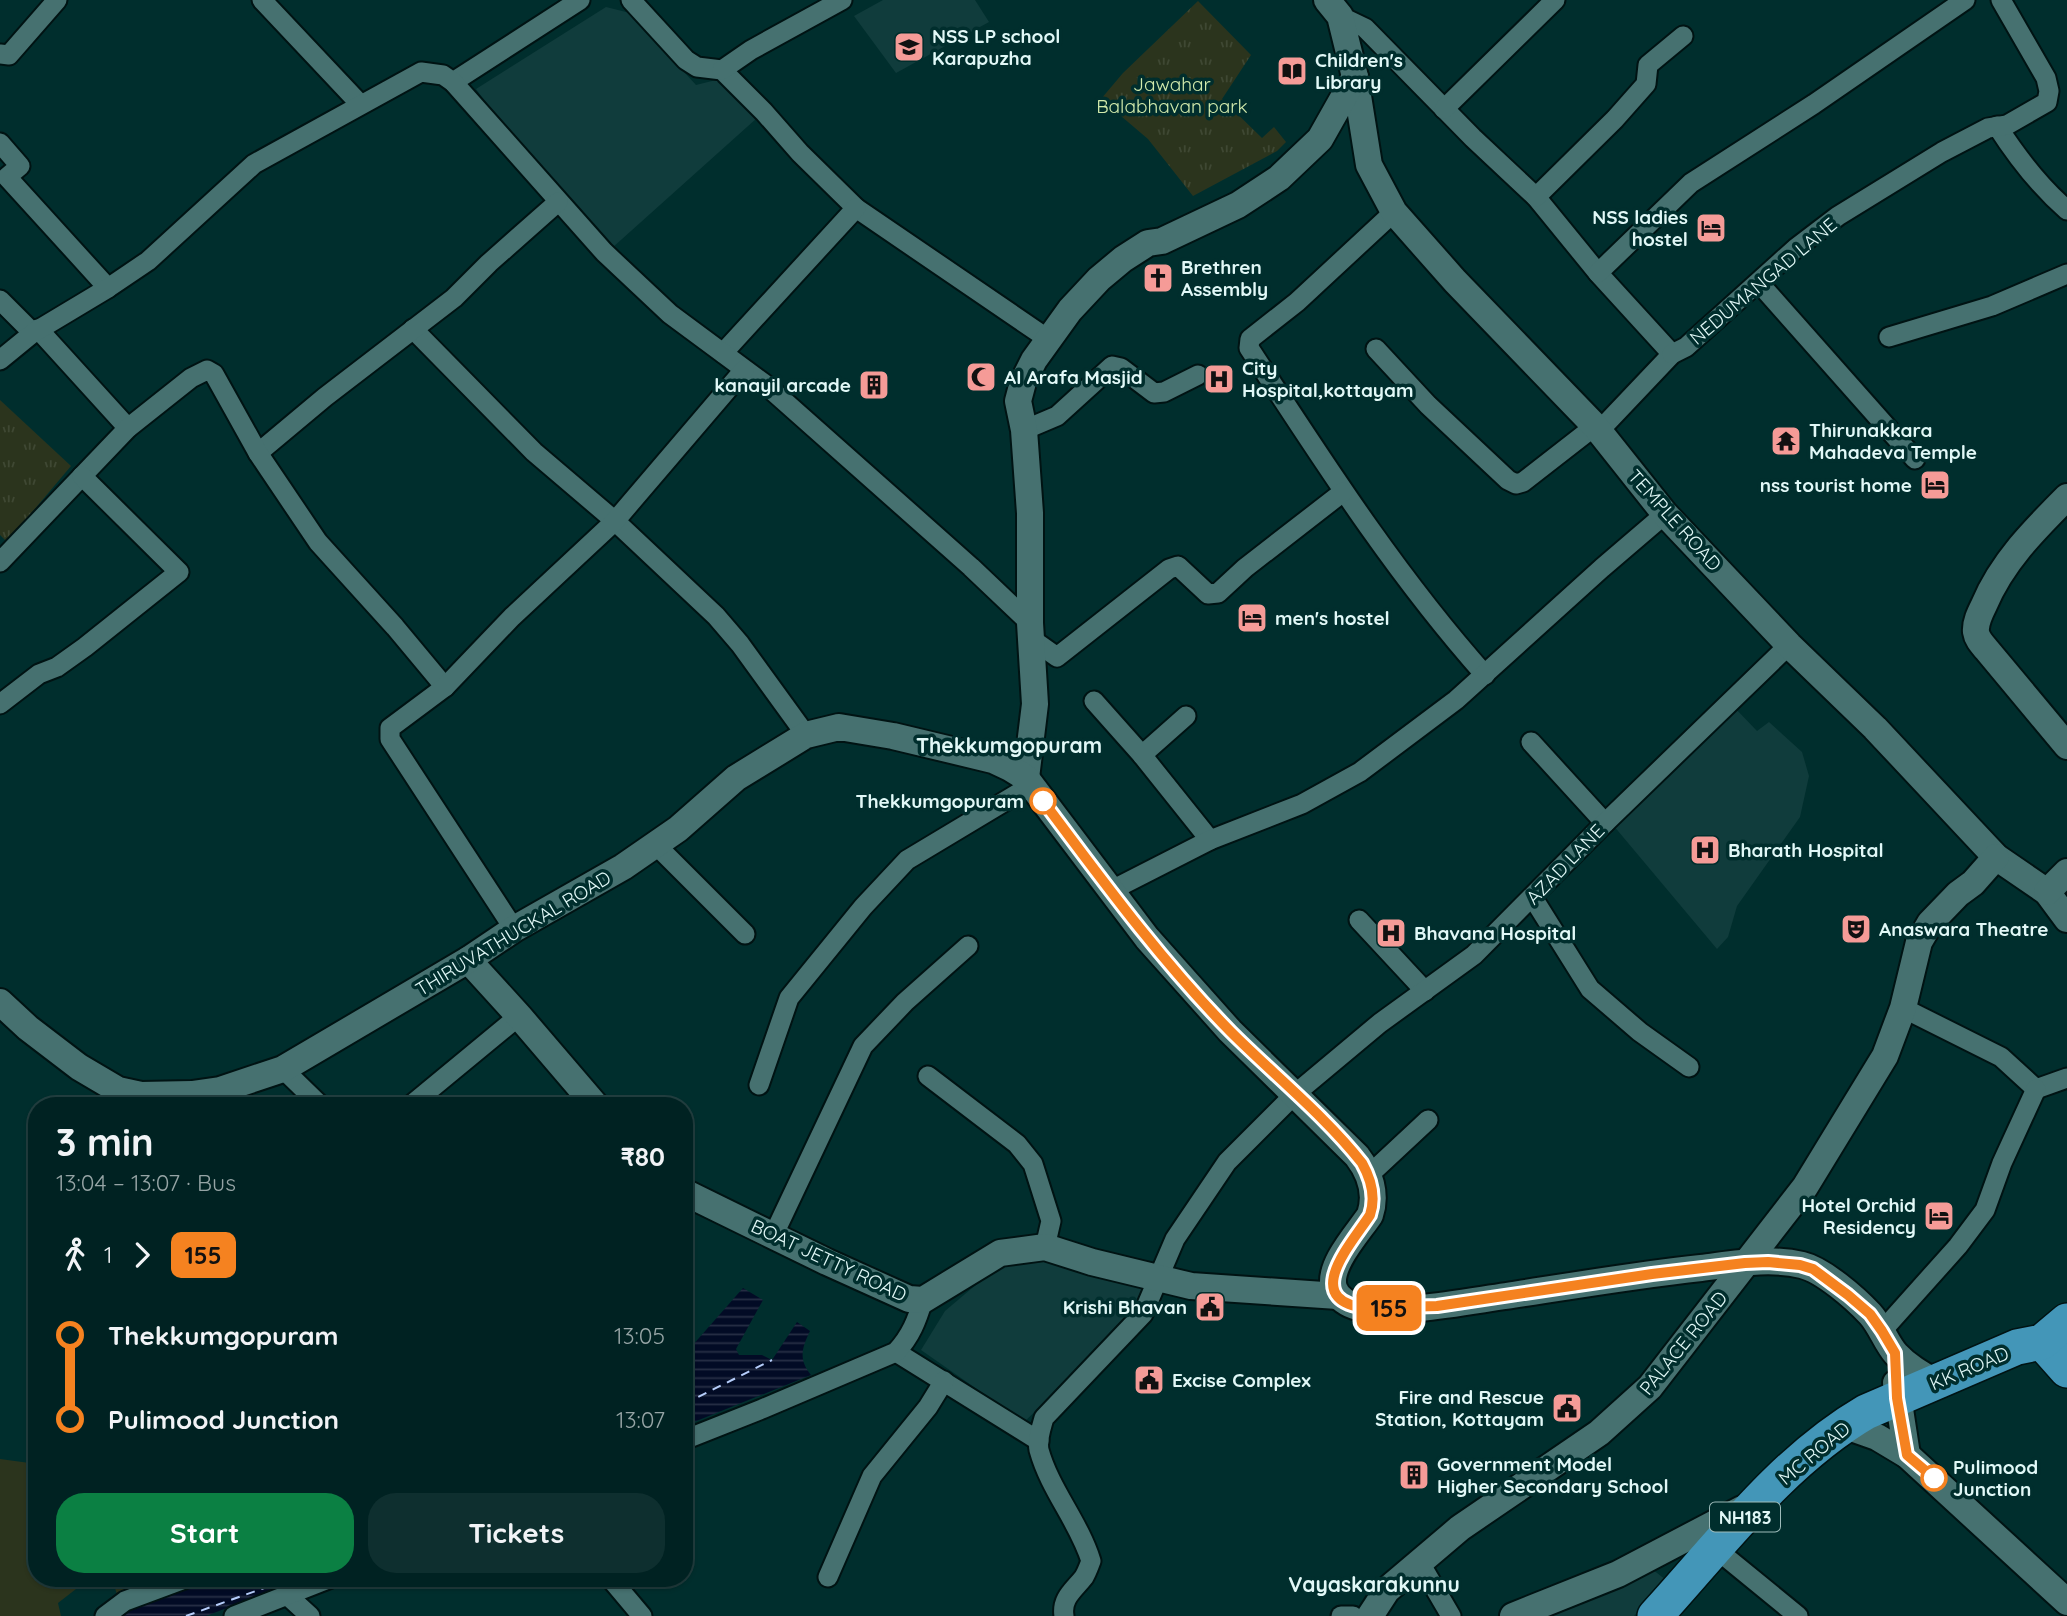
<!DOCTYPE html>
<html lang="en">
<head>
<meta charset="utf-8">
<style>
	:root { --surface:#022; --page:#0e2f2f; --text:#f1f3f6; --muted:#95a4a5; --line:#223f40; --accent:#0b8043 }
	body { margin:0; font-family:Quicksand,sans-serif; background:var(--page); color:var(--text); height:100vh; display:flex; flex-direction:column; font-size:26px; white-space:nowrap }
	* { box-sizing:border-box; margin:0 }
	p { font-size:23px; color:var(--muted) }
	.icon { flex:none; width:38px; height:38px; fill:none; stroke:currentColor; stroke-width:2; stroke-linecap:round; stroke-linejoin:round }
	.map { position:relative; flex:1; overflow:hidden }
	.side { position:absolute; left:28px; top:1097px; width:665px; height:490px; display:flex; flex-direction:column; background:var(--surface); border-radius:28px; box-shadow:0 2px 5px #0004,0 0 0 2px var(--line) }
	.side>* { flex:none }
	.badge { padding:0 14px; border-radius:10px; font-size:24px; line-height:46px }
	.map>.badge { position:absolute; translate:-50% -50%; box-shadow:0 0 0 4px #fff }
	.legs { display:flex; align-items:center; gap:10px; height:77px; padding:0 28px; font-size:23px }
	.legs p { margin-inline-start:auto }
	.summary { display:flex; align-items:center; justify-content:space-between; height:119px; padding:0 28px }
	h1 { font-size:38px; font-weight:700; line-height:52px }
	.button { display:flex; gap:14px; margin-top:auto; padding:14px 28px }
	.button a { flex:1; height:80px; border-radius:28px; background:var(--accent); color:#fff; font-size:28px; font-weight:700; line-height:80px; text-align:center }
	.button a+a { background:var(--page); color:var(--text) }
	ul { padding:0 28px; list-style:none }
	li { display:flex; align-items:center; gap:24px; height:84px; font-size:26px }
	li i { display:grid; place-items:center; width:10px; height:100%; margin:0 9px; background:currentColor }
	li i::after { content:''; width:18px; height:18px; margin:-9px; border:5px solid; border-radius:50%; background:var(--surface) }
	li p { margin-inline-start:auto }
	li:first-child i { background:linear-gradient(#0000 50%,currentColor 0) }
	li:last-child i { background:linear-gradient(currentColor 50%,#0000 0) }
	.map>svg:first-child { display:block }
	.built { fill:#103c3c }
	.green { fill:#2b341d }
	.park { fill:url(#park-tufts) }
	.water { fill:url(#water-rules) }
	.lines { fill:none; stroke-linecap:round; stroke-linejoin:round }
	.ferry { stroke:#b6cefb; stroke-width:2; stroke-dasharray:9 7; stroke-linecap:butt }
	.street-casing { stroke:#001313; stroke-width:23 }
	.secondary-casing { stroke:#001313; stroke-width:30 }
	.highway-casing { stroke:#001313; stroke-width:38 }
	.street { stroke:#467170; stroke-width:19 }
	.secondary { stroke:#467170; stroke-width:26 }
	.highway { stroke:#4396b8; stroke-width:35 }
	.line-1-casing { stroke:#fff; stroke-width:16 }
	.line-1 { stroke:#f58220; stroke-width:10 }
	.stop-1-dot { fill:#fff; stroke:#f58220; stroke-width:3.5 }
	.labels { text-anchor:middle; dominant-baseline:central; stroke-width:7; stroke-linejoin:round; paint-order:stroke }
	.shield { fill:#002e2d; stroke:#9ebbba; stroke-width:2 }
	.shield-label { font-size:18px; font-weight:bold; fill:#e1f8f7 }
	.poi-label { font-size:19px; font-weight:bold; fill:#e1f8f7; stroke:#002e2d; text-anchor:start }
	.park-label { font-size:19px; fill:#d3ebad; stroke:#002e2d }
	.street-label { font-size:19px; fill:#e1f8f7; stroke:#002e2d }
	.stop-label { font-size:19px; font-weight:bold; fill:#e1f8f7; stroke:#002e2d; text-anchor:end }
	.neighbourhood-label { font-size:21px; font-weight:bold; fill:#e1f8f7; stroke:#002e2d }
</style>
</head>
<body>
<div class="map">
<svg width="2067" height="1616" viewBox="0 0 2067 1616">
	<defs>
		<pattern id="park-tufts" width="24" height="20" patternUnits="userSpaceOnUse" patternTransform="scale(1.75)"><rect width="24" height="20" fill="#2b341d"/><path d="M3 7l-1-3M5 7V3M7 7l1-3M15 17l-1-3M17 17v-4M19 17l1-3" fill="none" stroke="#3f4833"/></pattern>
		<pattern id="water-rules" width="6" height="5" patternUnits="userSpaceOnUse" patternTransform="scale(1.75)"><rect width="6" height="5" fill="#020b25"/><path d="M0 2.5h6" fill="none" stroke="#272f45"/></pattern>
	</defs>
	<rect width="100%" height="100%" fill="#002e2d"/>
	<g class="built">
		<path d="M883,0H975L989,22L896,73L854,16Z"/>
		<path d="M606,7L630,13L696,85L720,79L757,118L612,248L517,145L476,89Z"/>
		<path d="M1734,707L1757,731L1769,722L1802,752L1809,776L1800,817L1737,906L1728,937L1717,949L1613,825Z"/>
		<path d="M1038,1255L1151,1285L1140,1312L1024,1422L921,1350L945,1311L1004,1261Z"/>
		<path d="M1648,1566L1666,1580L1634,1616H1531Z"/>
	</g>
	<g class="green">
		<path d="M0,1459L37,1464V1474L31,1489L37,1496V1578L82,1579L76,1589L58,1603L61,1616H0Z"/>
		<path d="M112,1578L172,1579L118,1598Z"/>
	</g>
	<g class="park">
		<path d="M1198,1L1251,55L1222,99L1262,138L1274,127L1286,142L1277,151L1193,196L1148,139L1101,99L1123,73Z"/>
		<path d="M0,400L71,466L7,542L0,535Z"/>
	</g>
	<g class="water">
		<path d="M743,1288L763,1300L736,1349L739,1355H762L772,1360L797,1322L810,1331C802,1348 798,1359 811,1375L684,1426V1355Z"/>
		<path d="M205,1579H302L206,1616H108Z"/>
	</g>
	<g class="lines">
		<g class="ferry">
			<path d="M684,1404L772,1360"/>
			<path d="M186,1616L292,1578"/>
		</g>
		<g class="street-casing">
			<g id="street">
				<path d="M262,0L360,104"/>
				<path d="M631,0L686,60L697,67L722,70L764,112L800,153L856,208L1048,339"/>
				<path d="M1340,16L1365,28L1473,138L1536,197L1598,273L1672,354L1599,431"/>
				<path d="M0,54L9,55L57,0"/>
				<path d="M722,70L751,50L842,0"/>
				<path d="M453,82L580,0"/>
				<path d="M1444,109L1555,0"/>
				<path d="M1997,126C2017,157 2038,185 2067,210"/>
				<path d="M0,143L20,166L7,177L108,288"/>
				<path d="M1536,197L1615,119L1646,84L1648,65L1683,36"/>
				<path d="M1394,212L1297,302L1250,339L1249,348C1323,461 1395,574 1485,675"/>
				<path d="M1598,273L1691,183L1814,104L1965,0"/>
				<path d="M1759,283L1915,459"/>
				<path d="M0,300L33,333"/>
				<path d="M38,329L128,428"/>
				<path d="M413,329L534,452L615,521L716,616L740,644L806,735"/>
				<path d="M1889,337L1992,306L2067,274"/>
				<path d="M1376,349L1428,405L1508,480L1516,484L1523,482L1595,426"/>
				<path d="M723,353L856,208"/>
				<path d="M1672,354L1686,347L1796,248L1838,216L1942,152L1988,128L2007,125L2047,102L2049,91L2046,78L2001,0"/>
				<path d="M0,360L33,333L108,288L148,261L254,164L421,72L443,75L453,82L604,252L670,314L766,385L971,567L1030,623"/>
				<path d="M1024,430L1057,416L1112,366L1121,368L1154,393L1164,392L1198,375"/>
				<path d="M258,453L325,397L454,298L489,263L558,202"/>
				<path d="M0,562L128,428L191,378L207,370L214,374L258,453L318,542L395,627L445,687"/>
				<path d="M1033,640L1057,657L1169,569L1178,566L1208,594L1218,593L1245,568L1343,492"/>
				<path d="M1094,701L1142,755L1210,840"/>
				<path d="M0,704L39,674L57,667L85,647L179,572L82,476"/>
				<path d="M1531,742L1605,823"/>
				<path d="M1142,755L1186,716"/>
				<path d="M656,845L745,934"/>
				<path d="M1110,891L1210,840L1302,804L1360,772L1456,700L1602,568L1665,514"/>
				<path d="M1533,898L1590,989L1640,1032L1689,1067"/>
				<path d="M1359,920L1425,991"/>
				<path d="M514,929L390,739V728L445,687L512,617L615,521L744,370"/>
				<path d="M1903,1008L2001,1057L2036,1089L2067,1078"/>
				<path d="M283,1069L321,1106"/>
				<path d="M928,1076L1017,1144L1033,1164L1051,1221L1045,1247"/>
				<path d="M759,1085L789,998L863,907L907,860L1032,785"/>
				<path d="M410,1106L519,1016"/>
				<path d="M1369,1175L1428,1120"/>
				<path d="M774,1234L863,1046L905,1002L968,946"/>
				<path d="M1882,1331L1958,1246L1985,1210L2002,1163L2036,1089"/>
				<path d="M896,1352L1039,1441"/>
				<path d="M684,1440L762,1409L896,1352C911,1336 917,1320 923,1300"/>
				<path d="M1716,1549L1798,1616"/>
				<path d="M1420,1563L1451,1616"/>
				<path d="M828,1577L872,1476L928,1407L944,1381"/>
				<path d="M610,1578L642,1616"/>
				<path d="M287,1595L310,1616"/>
				<path d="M105,1616L125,1601L187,1578"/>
				<path d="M234,1616L331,1578"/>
				<path d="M1064,1616C1061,1598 1074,1590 1084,1577C1087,1572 1089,1566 1091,1561C1079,1522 1050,1490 1039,1450C1037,1439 1041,1429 1044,1418L1143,1314L1175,1239L1227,1162L1295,1094L1380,1023L1474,955L1605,823L1789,645"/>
				<path d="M1341,1616H1353"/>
			</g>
		</g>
		<g class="secondary-casing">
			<g id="secondary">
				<path d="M1327,0L1340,16L1355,77L1369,165L1394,212L1455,281L1595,426L1665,514L1789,645L1875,728L1996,857L2047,892L2067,919"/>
				<path d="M2067,497C2034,530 2002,562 1984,605C1980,613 1975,623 1976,632C1977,639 1982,644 1987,650L2067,746"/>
				<path d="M1026,778L1035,704L1030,623V513L1024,430L1018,401L1023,382L1034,360L1070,310L1099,279L1123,259L1148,243L1162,241L1238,205L1279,178L1320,139L1355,77"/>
				<path d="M2047,892L2067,872"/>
				<path d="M468,960L519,1016L596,1106"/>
				<path d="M0,1002L28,1028L79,1067L118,1090L141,1095L192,1094L220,1090L283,1069L468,960L514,929L623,867L678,829L736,778L806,735L839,727L893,736L993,760L1010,768L1026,778L1147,938L1230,1031L1357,1156C1370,1173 1377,1194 1370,1215C1358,1233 1327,1266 1334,1288C1337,1298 1349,1305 1358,1307C1400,1315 1464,1302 1506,1296C1571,1286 1636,1275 1701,1268C1734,1264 1769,1257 1802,1265C1823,1270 1855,1298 1870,1314C1881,1326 1886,1343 1896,1354C1907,1366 1921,1374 1935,1382"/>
				<path d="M684,1192L827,1262L909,1299L923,1300L1000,1253L1045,1247L1092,1262L1191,1286L1338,1296"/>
				<path d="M1896,1383L1907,1455"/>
				<path d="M1843,1425L1877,1437L1907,1455L2067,1602"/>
				<path d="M1370,1616L1387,1590L1460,1528L1599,1433L1650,1387L1805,1187L1885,1056L1903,1008L1919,942L1930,923L1958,894L1973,883L1996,857"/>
				<path d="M1513,1616L1618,1574L1742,1509"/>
			</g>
		</g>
		<g class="highway-casing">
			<g id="highway">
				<path d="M2042,1342L2067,1370"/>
				<path d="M1655,1616C1720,1545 1782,1461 1866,1412L2017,1347L2042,1342L2067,1321"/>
			</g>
		</g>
		<use href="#street" class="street"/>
		<use href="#secondary" class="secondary"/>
		<use href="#highway" class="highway"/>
	</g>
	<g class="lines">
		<g class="line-1-casing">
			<path id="line-1" d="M1043,801C1102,880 1161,961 1231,1032C1273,1074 1325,1116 1362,1163C1371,1179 1376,1197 1370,1215C1352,1243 1299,1300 1366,1308L1437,1306L1652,1274L1745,1263L1768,1262L1800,1265L1813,1269L1848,1295L1870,1314L1882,1331L1895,1353L1897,1398L1907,1455L1934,1478"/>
		</g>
		<use href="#line-1" class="line-1"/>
	</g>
	<defs>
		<g id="school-square" transform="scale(1.575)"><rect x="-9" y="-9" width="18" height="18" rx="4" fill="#f59b97" stroke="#002e2d"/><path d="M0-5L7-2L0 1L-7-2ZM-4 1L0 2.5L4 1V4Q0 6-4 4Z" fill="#111"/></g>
		<g id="library-square" transform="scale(1.575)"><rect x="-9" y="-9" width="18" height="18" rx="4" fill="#f59b97" stroke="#002e2d"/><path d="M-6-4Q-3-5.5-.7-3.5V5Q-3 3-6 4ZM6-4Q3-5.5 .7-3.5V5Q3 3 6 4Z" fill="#111"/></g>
		<g id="hotel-square" transform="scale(1.575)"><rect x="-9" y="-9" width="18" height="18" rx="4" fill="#f59b97" stroke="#002e2d"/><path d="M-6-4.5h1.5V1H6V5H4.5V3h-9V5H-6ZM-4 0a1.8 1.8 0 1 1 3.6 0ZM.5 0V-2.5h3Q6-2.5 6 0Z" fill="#111"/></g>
		<g id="church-square" transform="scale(1.575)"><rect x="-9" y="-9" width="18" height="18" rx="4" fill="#f59b97" stroke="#002e2d"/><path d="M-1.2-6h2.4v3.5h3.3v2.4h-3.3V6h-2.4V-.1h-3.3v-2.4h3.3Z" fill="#111"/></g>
		<g id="mosque-square" transform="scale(1.575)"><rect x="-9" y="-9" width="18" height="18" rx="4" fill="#f59b97" stroke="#002e2d"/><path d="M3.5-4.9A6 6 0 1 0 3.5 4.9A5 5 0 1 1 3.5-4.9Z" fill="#111"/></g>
		<g id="hospital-square" transform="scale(1.575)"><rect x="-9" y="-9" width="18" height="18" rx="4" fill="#f59b97" stroke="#002e2d"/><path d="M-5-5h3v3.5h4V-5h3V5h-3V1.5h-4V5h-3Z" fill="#111"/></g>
		<g id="building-square" transform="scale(1.575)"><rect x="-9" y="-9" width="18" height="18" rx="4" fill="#f59b97" stroke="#002e2d"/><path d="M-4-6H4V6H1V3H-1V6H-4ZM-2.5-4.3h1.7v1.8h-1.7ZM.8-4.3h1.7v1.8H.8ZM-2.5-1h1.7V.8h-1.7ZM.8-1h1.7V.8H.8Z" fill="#111"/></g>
		<g id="temple-square" transform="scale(1.575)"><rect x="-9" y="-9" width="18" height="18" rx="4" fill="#f59b97" stroke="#002e2d"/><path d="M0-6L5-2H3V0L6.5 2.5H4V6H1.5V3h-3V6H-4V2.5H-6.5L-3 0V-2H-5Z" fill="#111"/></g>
		<g id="theatre-square" transform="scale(1.575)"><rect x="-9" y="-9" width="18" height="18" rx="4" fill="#f59b97" stroke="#002e2d"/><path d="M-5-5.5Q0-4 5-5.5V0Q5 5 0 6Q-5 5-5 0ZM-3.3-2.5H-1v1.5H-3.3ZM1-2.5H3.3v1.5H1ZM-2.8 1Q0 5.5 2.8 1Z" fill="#111"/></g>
		<g id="civic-square" transform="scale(1.575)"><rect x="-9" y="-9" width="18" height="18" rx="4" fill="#f59b97" stroke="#002e2d"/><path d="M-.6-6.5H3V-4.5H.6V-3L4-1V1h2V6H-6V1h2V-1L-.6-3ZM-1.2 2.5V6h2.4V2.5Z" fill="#111"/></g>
	</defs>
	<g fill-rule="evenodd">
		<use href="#school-square" x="909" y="47"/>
		<use href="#library-square" x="1292" y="71"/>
		<use href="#hotel-square" x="1711" y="228"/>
		<use href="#church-square" x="1158" y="278"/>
		<use href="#mosque-square" x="981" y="377"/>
		<use href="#hospital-square" x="1219" y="379"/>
		<use href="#building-square" x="874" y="385"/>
		<use href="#temple-square" x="1786" y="441"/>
		<use href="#hotel-square" x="1935" y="485"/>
		<use href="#hotel-square" x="1252" y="618"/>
		<use href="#hospital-square" x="1705" y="850"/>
		<use href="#theatre-square" x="1856" y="929"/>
		<use href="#hospital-square" x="1391" y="933"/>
		<use href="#hotel-square" x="1939" y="1216"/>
		<use href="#civic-square" x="1210" y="1307"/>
		<use href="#civic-square" x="1149" y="1380"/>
		<use href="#civic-square" x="1567" y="1408"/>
		<use href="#building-square" x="1414" y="1475"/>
	</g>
	<g class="stop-1-dot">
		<circle cx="1043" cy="801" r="12"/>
		<circle cx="1934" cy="1478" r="12"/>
	</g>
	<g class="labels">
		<rect class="shield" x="1710" y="1502.5" width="70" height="29" rx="5"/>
		<g class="shield-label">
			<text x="1745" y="1517">NH183</text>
		</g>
		<g class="poi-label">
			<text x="932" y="36">NSS LP school<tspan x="932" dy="22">Karapuzha</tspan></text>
			<text x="1315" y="60">Children's<tspan x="1315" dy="22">Library</tspan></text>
			<text x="1688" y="217" text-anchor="end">NSS ladies<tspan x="1688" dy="22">hostel</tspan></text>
			<text x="1181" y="267">Brethren<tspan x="1181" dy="22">Assembly</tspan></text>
			<text x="1242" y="368">City<tspan x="1242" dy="22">Hospital,kottayam</tspan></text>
			<text x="1004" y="377">AI Arafa Masjid</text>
			<text x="851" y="385" text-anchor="end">kanayil arcade</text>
			<text x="1809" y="430">Thirunakkara<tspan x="1809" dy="22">Mahadeva Temple</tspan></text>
			<text x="1912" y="485" text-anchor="end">nss tourist home</text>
			<text x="1275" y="618">men's hostel</text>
			<text x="1728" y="850">Bharath Hospital</text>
			<text x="1879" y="929">Anaswara Theatre</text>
			<text x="1414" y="933">Bhavana Hospital</text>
			<text x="1916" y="1205" text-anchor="end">Hotel Orchid<tspan x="1916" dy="22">Residency</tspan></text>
			<text x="1187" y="1307" text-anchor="end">Krishi Bhavan</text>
			<text x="1172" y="1380">Excise Complex</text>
			<text x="1544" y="1397" text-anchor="end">Fire and Rescue<tspan x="1544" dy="22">Station, Kottayam</tspan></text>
			<text x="1437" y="1464">Government Model<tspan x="1437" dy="22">Higher Secondary School</tspan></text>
		</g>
		<g class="park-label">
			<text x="1172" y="84">Jawahar<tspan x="1172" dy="22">Balabhavan park</tspan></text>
		</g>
		<g class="street-label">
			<text transform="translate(1763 281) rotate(-40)">NEDUMANGAD LANE</text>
			<text transform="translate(1675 520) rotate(48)">TEMPLE ROAD</text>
			<text transform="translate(1565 864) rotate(-46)">AZAD LANE</text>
			<text transform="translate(513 933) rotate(-31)">THIRUVATHUCKAL ROAD</text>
			<text transform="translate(829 1260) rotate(25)">BOAT JETTY ROAD</text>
			<text transform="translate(1683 1343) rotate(-51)">PALACE ROAD</text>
			<text transform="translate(1969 1368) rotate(-23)">KK ROAD</text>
			<text transform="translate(1814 1453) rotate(-40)">MC ROAD</text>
		</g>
		<g class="stop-label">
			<text x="1024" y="801">Thekkumgopuram</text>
			<text x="1953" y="1467" text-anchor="start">Pulimood<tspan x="1953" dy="22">Junction</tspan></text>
		</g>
		<g class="neighbourhood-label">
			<text x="1009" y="745">Thekkumgopuram</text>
			<text x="1374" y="1584">Vayaskarakunnu</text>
		</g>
	</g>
</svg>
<b class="badge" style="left:1389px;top:1308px;background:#f58220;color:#111">155</b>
<section class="side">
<div class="summary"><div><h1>3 min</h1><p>13:04 – 13:07 · Bus</p></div><b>₹80</b></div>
<div class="legs"><svg class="icon" aria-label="walk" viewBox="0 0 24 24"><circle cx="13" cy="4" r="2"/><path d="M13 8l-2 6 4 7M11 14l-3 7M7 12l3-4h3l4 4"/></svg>1<svg class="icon" aria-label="forward" viewBox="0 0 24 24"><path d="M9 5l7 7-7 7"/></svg><b class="badge" style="background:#f58220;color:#111">155</b></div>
<ul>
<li><i style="color:#f58220"></i><b>Thekkumgopuram</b><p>13:05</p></li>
<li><i style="color:#f58220"></i><b>Pulimood Junction</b><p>13:07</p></li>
</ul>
<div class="button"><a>Start</a><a>Tickets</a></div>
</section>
</div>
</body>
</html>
